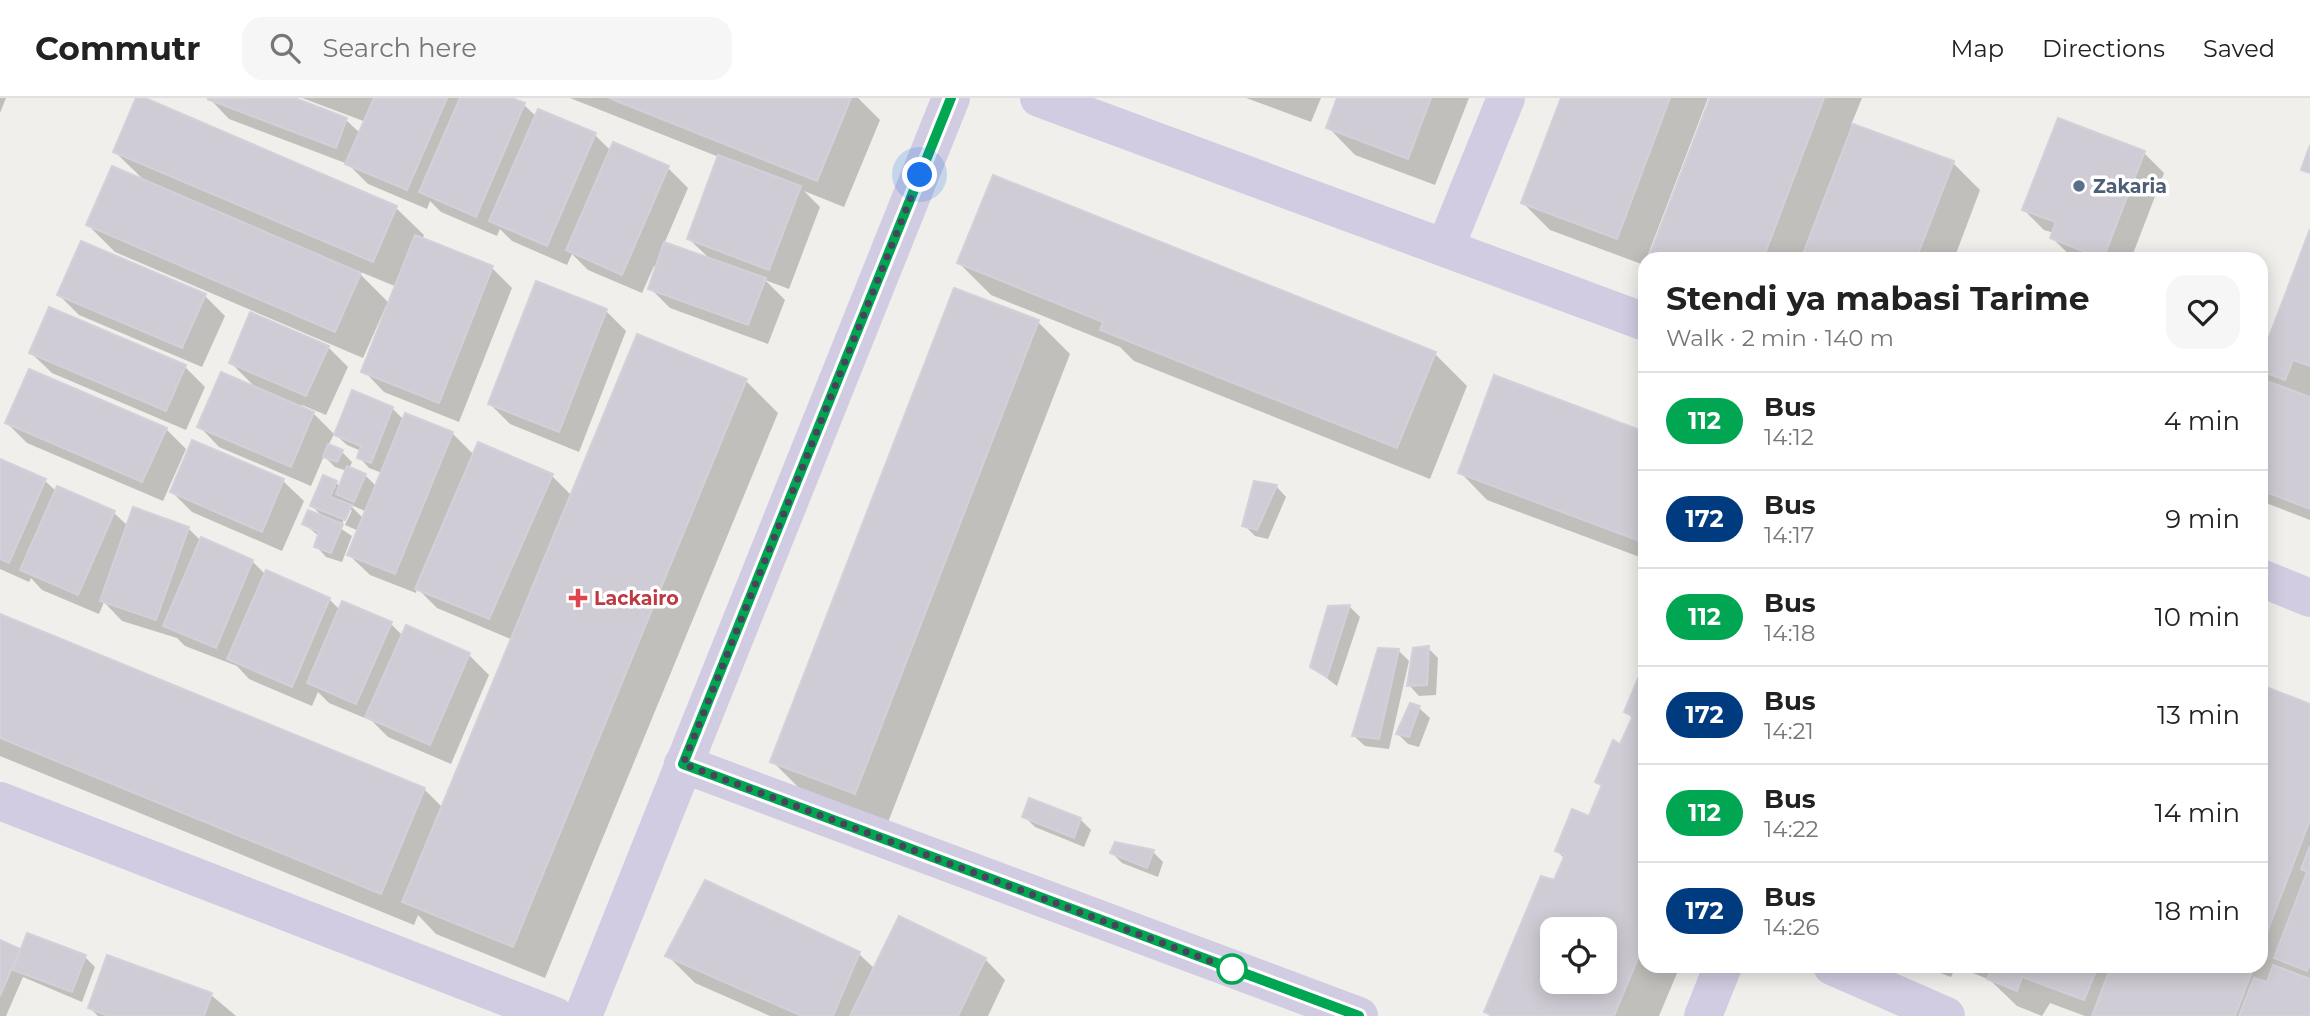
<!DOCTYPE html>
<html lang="en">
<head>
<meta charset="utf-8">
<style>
	:root { --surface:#fff; --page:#f6f6f6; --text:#222; --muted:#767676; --line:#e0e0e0 }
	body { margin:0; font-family:Montserrat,sans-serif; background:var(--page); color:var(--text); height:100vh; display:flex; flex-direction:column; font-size:26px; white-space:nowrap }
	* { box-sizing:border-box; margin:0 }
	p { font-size:23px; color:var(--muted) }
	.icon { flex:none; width:38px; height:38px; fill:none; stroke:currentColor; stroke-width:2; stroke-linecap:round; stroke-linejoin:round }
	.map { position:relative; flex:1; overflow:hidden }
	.side { position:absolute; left:1638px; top:154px; width:630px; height:721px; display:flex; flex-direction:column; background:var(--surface); border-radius:21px; box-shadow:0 4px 18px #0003 }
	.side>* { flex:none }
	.badge { padding:0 14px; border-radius:23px; font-size:24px; line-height:46px }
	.tools { position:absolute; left:1540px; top:819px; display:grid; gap:14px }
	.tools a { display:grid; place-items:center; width:77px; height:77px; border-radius:14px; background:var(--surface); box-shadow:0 4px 18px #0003; font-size:35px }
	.you { position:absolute; width:35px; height:35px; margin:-18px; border:5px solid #fff; border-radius:50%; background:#1a73e8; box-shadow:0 0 0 10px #1a73e833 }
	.map>.badge { position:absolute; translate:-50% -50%; box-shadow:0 0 0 4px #fff }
	.round { display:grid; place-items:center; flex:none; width:74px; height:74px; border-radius:21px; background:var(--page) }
	.headline { display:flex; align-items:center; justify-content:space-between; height:119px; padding:0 28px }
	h1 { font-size:33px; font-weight:700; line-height:52px }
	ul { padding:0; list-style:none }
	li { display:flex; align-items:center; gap:21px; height:98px; padding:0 28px; border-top:2px solid var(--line) }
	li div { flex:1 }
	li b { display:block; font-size:26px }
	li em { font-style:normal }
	li .badge { min-width:77px; font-weight:700; text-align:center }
	header { display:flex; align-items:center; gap:42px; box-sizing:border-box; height:98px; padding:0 35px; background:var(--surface); border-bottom:2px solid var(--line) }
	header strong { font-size:33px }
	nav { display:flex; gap:38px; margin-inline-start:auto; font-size:24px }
	.search { width:490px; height:63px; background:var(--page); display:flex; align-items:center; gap:18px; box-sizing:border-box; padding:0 24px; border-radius:21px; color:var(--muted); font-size:26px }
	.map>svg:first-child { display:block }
	.shadow { fill:#0003; fill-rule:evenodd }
	.building { fill:#d0ccd5; stroke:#d4d0d9; stroke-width:2; fill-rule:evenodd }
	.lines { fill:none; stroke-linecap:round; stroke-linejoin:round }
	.minor { stroke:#d1cce1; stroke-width:38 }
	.line-casing { stroke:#fff; stroke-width:16 }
	.line { stroke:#00a651; stroke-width:10 }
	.walk { stroke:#49435c; stroke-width:7; stroke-dasharray:0 12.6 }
	.service-dot { fill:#5c6f8a; stroke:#fff; stroke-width:2.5 }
	.health-dot { fill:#e0444e; stroke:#fff; stroke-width:2.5 }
	.stop-dot { fill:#fff; stroke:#00a651; stroke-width:3.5 }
	.labels { text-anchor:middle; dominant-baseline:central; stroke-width:7; stroke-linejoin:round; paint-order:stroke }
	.service-label { font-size:19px; font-weight:bold; fill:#4e5e75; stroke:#fff; text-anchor:start }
	.health-label { font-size:19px; font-weight:bold; fill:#be3a42; stroke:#fff; text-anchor:start }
</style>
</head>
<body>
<header>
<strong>Commutr</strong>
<div class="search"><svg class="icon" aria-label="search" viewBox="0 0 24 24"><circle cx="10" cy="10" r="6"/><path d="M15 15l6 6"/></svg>Search here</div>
<nav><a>Map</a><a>Directions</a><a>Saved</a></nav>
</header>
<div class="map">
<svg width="2310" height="918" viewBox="0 0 2310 918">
	<rect width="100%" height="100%" fill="#f0efec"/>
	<g class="shadow">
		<path d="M0,0H6L0,15Z"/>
		<path d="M138,0L396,110L424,137L422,142L492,170L512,190L459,324L384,294L364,273L389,209L386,208L363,260L115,154L88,127L146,84L115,54ZM356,172L397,189L390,206Z"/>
		<path d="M209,0H290L346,22L361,36L366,24L302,0H508L524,7L537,19L595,37L611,53L668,70L688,90L664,146L711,162L689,141L719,59L570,0H858L880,22L844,109L804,93L820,109L789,191L765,182L785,202L768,246L670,210L650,190L657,169L654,168L642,195L588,172L572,156L567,167L512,143L500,131L497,138L441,114L430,103L427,111L368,86L348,66L229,21Z"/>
		<path d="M1246,0H1321L1311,24Z"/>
		<path d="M1339,0H1469L1435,87L1355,57L1328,29Z"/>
		<path d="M1563,0H1708L1644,167L1550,132L1523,105Z"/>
		<path d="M1712,0H1862L1851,27L1953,65L1980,92L1954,161H1650Z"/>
		<path d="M2144,55L2164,75L2131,161L2073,160L2052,140L2054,135L2044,132L2024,112Z"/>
		<path d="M2310,136V422L2261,403V238L2270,241Z"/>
		<path d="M959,165L1435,256L1467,288L1430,381L1134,263L1120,249L991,197Z"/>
		<path d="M59,197L205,198L225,218L202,269L79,217Z"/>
		<path d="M606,213L626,233L579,354L510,326L490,306Z"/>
		<path d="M1038,224L1070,256L887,727L804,695L772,663Z"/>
		<path d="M638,239L746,283L778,315L545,880L436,836L418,817L414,827L0,658V518L424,691L443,710L513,542L437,510L417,490L416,495L370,477L349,457L359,433L345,427L352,412H348L340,430L352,438L342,464L326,459L316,448L319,438L304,426L325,421L312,408L336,385L341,389L347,373L335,369L324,358L311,388L219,349L199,328L257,291L231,265L328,249L348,269L326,317L302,307L300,310L313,315L334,336L328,348L342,354L352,364L349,371L365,377L377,389L382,375L369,370L359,359L361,353L347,347L336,337L353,295L393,311L404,322L452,335L474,357L551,377L572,398ZM349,406L367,414L364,421Z"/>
		<path d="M31,255L185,269L205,289L186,332L52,275Z"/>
		<path d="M7,325L166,331L186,351L163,403L27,345Z"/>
		<path d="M1645,336V461L1487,402L1460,374Z"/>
		<path d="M193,344L283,383L304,403L282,453L192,414L172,394Z"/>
		<path d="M0,363L45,383L56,393L114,415L128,428L188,430L201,443L252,463L266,477L267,474L329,501L340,512L391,526L403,538L469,557L489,577L451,666L388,639L372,623L329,605L318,594L312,608L249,581L237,568L185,548L177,540L122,523L104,504L99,516L42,492L31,480L29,484L0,471Z"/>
		<path d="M1276,388L1286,399L1268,441L1255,438L1244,427Z"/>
		<path d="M1350,509L1360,519L1337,588L1312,569L1329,510Z"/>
		<path d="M1428,550L1438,560L1436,597L1419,598L1409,587Z"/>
		<path d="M1379,551L1399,553L1409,563L1389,651L1365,648L1354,638Z"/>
		<path d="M1645,569V868H1680L1659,918H1490L1486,914L1565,761L1557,753L1590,720L1603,689L1597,684L1621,648L1633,621L1626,614ZM1552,831H1605V884H1552Z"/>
		<path d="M2261,589L2310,608V918H2085L2050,905L2042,918L2017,908L1990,882L1956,868L1951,879L1922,868H2261Z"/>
		<path d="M1419,610L1430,620L1419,649L1408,646L1398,636Z"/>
		<path d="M1024,718L1080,721L1091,732L1084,749L1035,729Z"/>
		<path d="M1153,754L1163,764L1158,779L1122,765L1112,755Z"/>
		<path d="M0,844L22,855L85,859L95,869L82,904L23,879L6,918H0Z"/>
		<path d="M859,856L875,871L985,861L1005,882L988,918H770L695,885L668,858Z"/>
		<path d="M211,897L236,918H98L90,910Z"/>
	</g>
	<g class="building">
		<path d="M136,0H145L397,108L373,164L113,54Z"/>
		<path d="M295,0L347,20L336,50L207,1Z"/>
		<path d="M374,0H447L407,92L345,66Z"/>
		<path d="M460,0H512L525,5L476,119L419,94Z"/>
		<path d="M609,0H851L817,83Z"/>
		<path d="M1337,0H1431L1408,61L1326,30Z"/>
		<path d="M1561,0H1670L1617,141L1521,105Z"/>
		<path d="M1710,0H1824L1763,161H1648Z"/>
		<path d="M538,11L596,35L547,148L489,123Z"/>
		<path d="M2058,20L2145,53L2103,161L2050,140L2056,124L2022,112Z"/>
		<path d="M1853,26L1954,63L1916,161H1801Z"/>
		<path d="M613,44L669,68L622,177L566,152Z"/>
		<path d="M2310,47V75L2301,72Z"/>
		<path d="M718,57L801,88L769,172L687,141Z"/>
		<path d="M112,68L361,175L335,234L86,127Z"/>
		<path d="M993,77L1436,254L1397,350L1100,232L1103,224L957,165Z"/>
		<path d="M2310,131V268L2293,262L2285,282L2261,273V236L2269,239Z"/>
		<path d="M415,137L493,168L439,305L361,274Z"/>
		<path d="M81,143L206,196L182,250L57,197Z"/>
		<path d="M664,144L766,180L748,227L648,191Z"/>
		<path d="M536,183L607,211L559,334L488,306Z"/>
		<path d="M954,190L1039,222L855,696L770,664Z"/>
		<path d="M49,209L186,267L166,313L29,255Z"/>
		<path d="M250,214L329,248L306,298L229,265Z"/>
		<path d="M637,236L747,281L513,849L402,804Z"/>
		<path d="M29,271L167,330L142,384L5,325Z"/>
		<path d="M221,274L314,314L291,369L197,329Z"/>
		<path d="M1494,277L1645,334V445L1458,375Z"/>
		<path d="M2261,281L2310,299V411L2261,392Z"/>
		<path d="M352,292L393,309L371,365L357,360L361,348L334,337Z"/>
		<path d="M405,315L453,334L395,476L347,457Z"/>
		<path d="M192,342L284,381L262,434L170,394Z"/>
		<path d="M478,344L553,376L489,521L415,491Z"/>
		<path d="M328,346L343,352L337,364L323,359Z"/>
		<path d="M0,361L46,381L9,465L0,461Z"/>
		<path d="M347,368L366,376L354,404L336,396Z"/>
		<path d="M323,377L337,383L330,399L352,407L345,422L310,408Z"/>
		<path d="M1254,383L1277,387L1257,432L1242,428Z"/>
		<path d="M57,388L115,413L78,497L20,472Z"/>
		<path d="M133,409L189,429L156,522L100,503Z"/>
		<path d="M308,412L343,426L331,455L314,449L319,434L302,426Z"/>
		<path d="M201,439L253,462L216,550L163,528Z"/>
		<path d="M266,472L330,500L292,589L227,561Z"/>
		<path d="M342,503L392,524L356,606L307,585Z"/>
		<path d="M1350,507L1327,579L1310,569L1328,508Z"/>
		<path d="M0,516L425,690L381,796L0,640Z"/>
		<path d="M406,527L470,555L430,647L365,619Z"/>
		<path d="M1429,548L1427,587L1407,588L1413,550Z"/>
		<path d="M1378,550L1399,551L1379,641L1352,638Z"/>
		<path d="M1645,564V843L1614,918H1493L1484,914L1541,778L1554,782L1565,757L1555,753L1572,711L1589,718L1602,687L1595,684L1613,642L1620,646L1633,618L1624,614ZM1552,831H1605V884H1552Z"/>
		<path d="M2261,587L2310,606V722L2261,850Z"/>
		<path d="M1410,605L1420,608L1409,639L1396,636Z"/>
		<path d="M1029,700L1081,720L1074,740L1022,719Z"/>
		<path d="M1115,744L1154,752L1147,770L1110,755Z"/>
		<path d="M2310,748V866L2307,873L2274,860L2307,774L2301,771Z"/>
		<path d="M705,782L860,854L833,918H802L665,858Z"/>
		<path d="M899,818L986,860L958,918H850Z"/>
		<path d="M27,835L86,857L72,894L13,872Z"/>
		<path d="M0,842L20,851L0,898Z"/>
		<path d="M107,857L212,895L204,918H108L88,910Z"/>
		<path d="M2273,867L2310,881V918H2239L2254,880L2267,884Z"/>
		<path d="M1993,868H2098L2084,902L2022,879L2017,893L1987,881Z"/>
		<path d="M2111,868H2254L2235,918H2092Z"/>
	</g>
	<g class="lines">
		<g class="minor">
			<path d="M1039,0L1645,224"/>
			<path d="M1445,150L1506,0"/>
			<path d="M2261,480L2310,500"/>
			<path d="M683,666L1359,918"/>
			<path d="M0,703L555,918"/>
			<path d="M1832,868L1946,918"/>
			<path d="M583,918L951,0"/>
			<path d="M1703,918L1723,868"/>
		</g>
	</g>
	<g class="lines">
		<g class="line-casing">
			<path id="line" d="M951,0L683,666L1359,918"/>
		</g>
		<use href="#line" class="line"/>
		<path class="walk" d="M920,77L683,666L1232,871"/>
	</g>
	<circle class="service-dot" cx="2079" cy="88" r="7"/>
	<path class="health-dot" d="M574.5 489.5h7v7h7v7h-7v7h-7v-7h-7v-7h7z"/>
	<circle class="stop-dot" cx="1232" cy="871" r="14"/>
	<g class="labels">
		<g class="service-label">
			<text x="2093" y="88">Zakaria</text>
		</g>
		<g class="health-label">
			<text x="594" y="500">Lackairo</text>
		</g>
	</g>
</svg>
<div class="tools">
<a><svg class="icon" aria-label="locate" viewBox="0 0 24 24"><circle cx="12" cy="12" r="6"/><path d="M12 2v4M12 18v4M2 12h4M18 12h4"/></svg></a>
</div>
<div class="you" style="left:920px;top:77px"></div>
<section class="side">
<div class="headline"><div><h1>Stendi ya mabasi Tarime</h1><p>Walk · 2 min · 140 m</p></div><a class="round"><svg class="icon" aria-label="heart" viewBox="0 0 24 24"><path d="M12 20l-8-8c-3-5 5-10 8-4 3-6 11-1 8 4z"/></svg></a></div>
<ul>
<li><span class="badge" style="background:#00a651;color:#fff">112</span><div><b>Bus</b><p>14:12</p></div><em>4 min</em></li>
<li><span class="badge" style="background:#003b80;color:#fff">172</span><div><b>Bus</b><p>14:17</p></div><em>9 min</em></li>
<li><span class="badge" style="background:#00a651;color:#fff">112</span><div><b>Bus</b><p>14:18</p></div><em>10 min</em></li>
<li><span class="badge" style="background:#003b80;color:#fff">172</span><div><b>Bus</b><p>14:21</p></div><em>13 min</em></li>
<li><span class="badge" style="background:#00a651;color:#fff">112</span><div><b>Bus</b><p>14:22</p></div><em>14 min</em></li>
<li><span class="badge" style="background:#003b80;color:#fff">172</span><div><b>Bus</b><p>14:26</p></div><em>18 min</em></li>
</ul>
</section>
</div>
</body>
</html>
